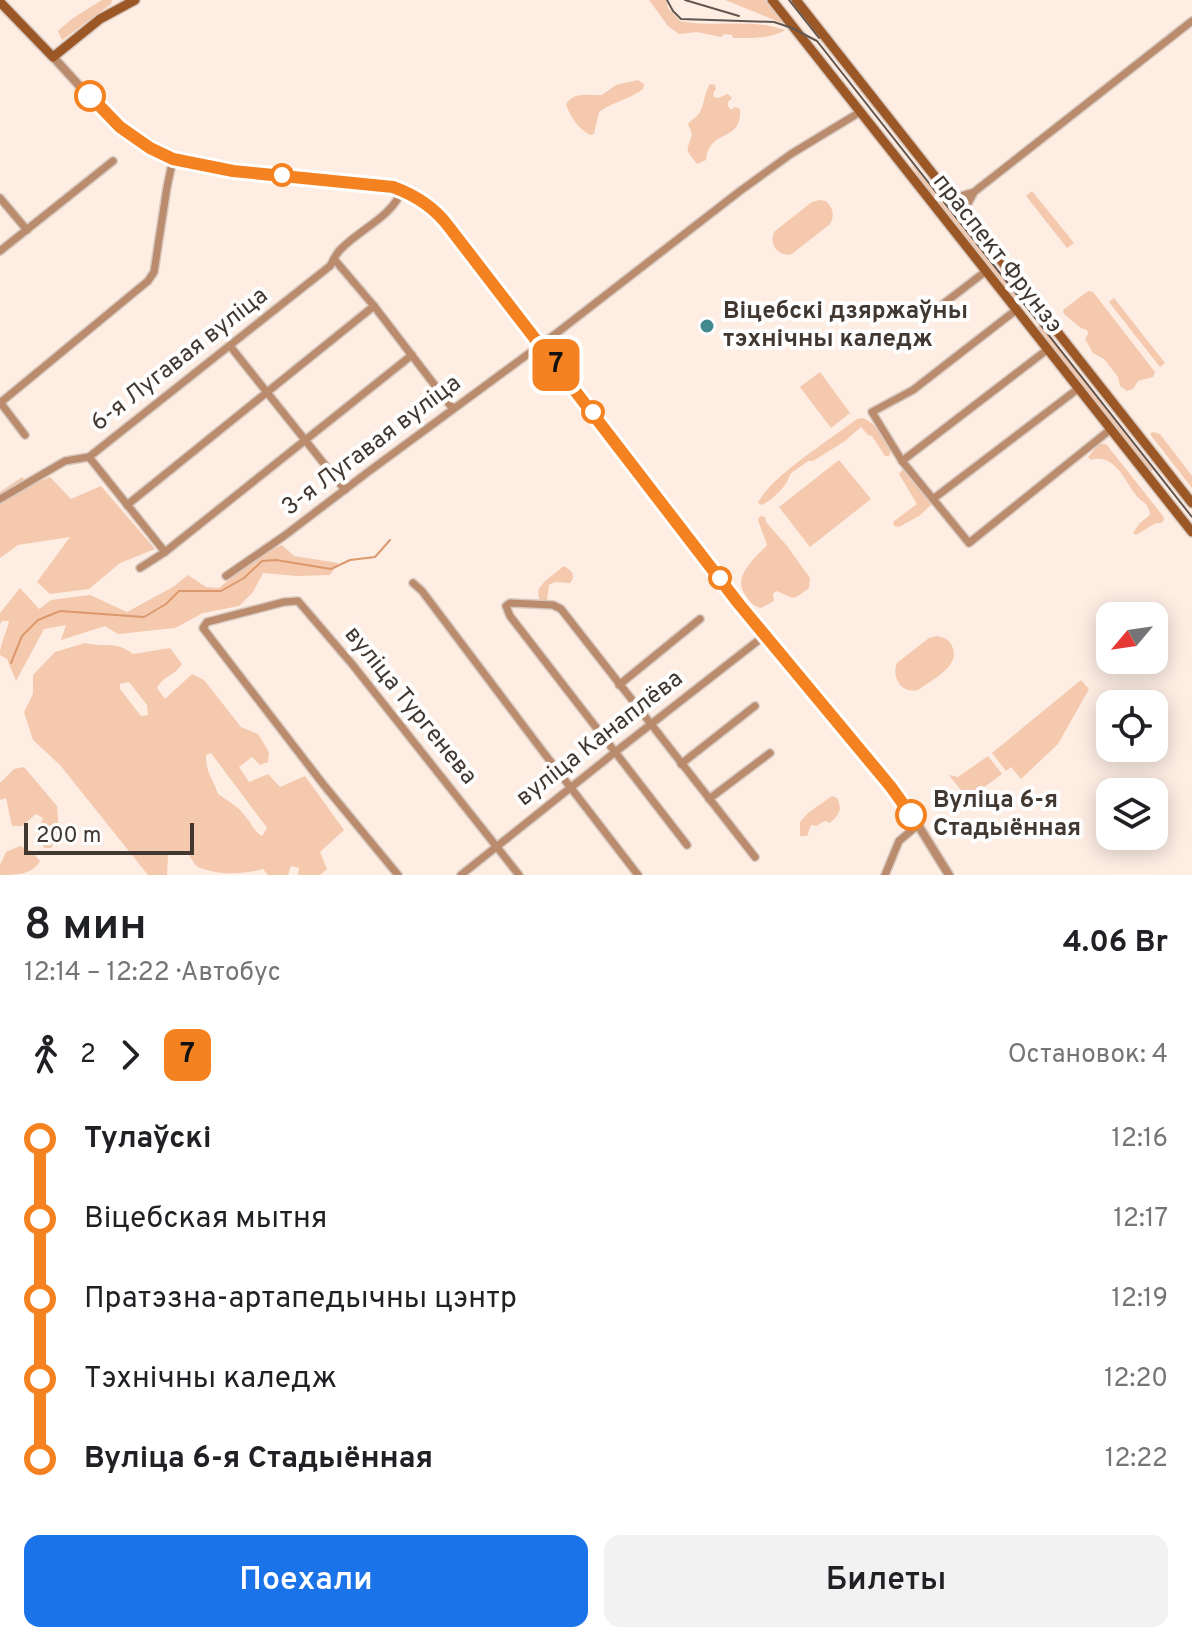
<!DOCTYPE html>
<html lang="ru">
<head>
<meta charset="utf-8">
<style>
	:root { --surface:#fff; --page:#f2f2f2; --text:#202124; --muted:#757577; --accent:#1a73e8 }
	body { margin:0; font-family:Overpass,sans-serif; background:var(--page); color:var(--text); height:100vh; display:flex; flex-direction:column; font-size:30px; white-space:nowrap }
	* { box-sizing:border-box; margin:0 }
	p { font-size:26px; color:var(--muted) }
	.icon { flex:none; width:44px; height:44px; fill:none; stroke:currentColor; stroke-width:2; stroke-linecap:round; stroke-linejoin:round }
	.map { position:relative; height:875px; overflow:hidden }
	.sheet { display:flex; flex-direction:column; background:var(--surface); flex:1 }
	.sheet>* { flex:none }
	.badge { padding:0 16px; border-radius:12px; font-size:28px; line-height:52px }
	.needle { width:52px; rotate:241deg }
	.controls { position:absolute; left:1096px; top:602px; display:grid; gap:16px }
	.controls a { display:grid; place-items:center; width:72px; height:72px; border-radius:16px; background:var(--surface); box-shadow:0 4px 20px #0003; font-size:40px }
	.scale { position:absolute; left:24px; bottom:20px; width:170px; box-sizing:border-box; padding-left:8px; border:4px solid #423832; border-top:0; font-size:22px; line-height:28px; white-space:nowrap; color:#423832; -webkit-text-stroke:6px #fefefe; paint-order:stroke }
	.map>.badge { position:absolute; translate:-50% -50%; box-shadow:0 0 0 4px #fff }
	.legs { display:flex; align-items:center; gap:12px; height:88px; padding:0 24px; font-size:26px }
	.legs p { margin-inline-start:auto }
	.overview { display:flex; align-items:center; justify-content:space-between; height:136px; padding:0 24px }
	h1 { font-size:44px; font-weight:600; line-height:60px }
	.cta { display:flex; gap:16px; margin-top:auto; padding:16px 24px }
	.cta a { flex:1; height:92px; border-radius:16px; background:var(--accent); color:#fff; font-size:32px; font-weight:600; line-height:92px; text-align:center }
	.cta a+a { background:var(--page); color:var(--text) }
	ul { padding:0 24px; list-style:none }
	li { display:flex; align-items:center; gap:28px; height:80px; font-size:30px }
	li i { display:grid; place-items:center; width:12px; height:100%; margin:0 10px; background:currentColor }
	li i::after { content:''; width:20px; height:20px; margin:-10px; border:6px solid; border-radius:50%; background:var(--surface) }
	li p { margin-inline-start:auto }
	li:first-child i { background:linear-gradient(#0000 50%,currentColor 0) }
	li:last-child i { background:linear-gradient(currentColor 50%,#0000 0) }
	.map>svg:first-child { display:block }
	.green { fill:#f4c9ae; fill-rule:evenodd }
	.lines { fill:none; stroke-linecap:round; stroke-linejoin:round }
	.stream { stroke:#dc996d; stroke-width:2 }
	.minor-casing { stroke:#d8c9c0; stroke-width:10 }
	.tertiary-casing { stroke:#d8c9c0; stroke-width:11 }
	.secondary-casing { stroke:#d8c9c0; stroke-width:12 }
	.minor { stroke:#ba8b6c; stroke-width:7 }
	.tertiary { stroke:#ba8b6c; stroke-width:8 }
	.secondary { stroke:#9b5826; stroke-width:9 }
	.tram { stroke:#625750; stroke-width:2 }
	.line-1-casing { stroke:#fff; stroke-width:18 }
	.line-1 { stroke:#f58220; stroke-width:12 }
	.stop-1-dot { fill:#fff; stroke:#f58220; stroke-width:4 }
	.poi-dot { fill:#428990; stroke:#fefefe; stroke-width:3 }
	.labels { text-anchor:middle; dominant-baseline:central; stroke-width:8; stroke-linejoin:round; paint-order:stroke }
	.street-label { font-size:24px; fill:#423832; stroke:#fefefe }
	.poi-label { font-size:24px; font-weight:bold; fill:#423832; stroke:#fefefe; text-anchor:start }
	.stop-label { font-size:24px; font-weight:bold; fill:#423832; stroke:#fefefe; text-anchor:start }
</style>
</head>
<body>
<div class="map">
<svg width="1192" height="875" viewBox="0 0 1192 875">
	<rect width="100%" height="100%" fill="#fdede3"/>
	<g class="green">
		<path d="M102,0H112L111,4L62,40L58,31L73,18Z"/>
		<path d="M649,0H666L668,8L680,21C714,28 752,18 785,30C772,39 749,38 733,38L732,35L724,34L721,37L697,32L679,34L668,26Z"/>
		<path d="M725,0H765L784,24Z"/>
		<path d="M638,80L644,84L643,89C630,99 613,102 599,112L594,134L590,135C578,128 570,117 566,104C575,91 589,96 602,95L616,85Z"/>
		<path d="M710,84L715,85L716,89L713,93L714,97L718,98L728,94L732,98L728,102V106L731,110L735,107L740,109C742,144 710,127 706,160L697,164C684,147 687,153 692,134L688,124C691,120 695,118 698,115C704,108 704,93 710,84Z"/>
		<path d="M909,160L1018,298L1015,300L922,182Z"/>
		<path d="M1032,191L1074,243L1067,248L1026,196Z"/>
		<path d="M819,200L826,201C833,209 835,214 830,224L792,254C779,258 767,243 775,231L812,202Z"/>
		<path d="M1088,291L1093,292L1155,372L1153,377L1138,381L1133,389L1127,391L1120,386L1118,377L1104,359L1093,353L1085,339L1088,334L1087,330L1081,328L1064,314L1063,310Z"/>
		<path d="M1114,298L1165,363L1160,367L1109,302Z"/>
		<path d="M1040,325L1153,470L1151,472L1037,327Z"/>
		<path d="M820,372L850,413L831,428L800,387Z"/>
		<path d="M862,418C876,422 883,438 891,450L889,456H885L872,436L868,435L861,427L845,441L813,461H808L790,474C787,487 773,499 762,505L758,503C771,476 831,439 857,419Z"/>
		<path d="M1153,432L1160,434L1192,476V488L1150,434Z"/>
		<path d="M1099,444H1106L1163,516L1164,520L1161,523H1156L1136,535L1133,533L1140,523L1150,515C1148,500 1142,504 1135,494C1124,479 1114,453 1091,460L1088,457Z"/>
		<path d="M839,460L871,499L810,547L779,507Z"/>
		<path d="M903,469L932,504L919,516L899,527L894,526L893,522L917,504L899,474Z"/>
		<path d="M22,477L29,486L50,477L71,499L101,486L155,549L120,563L89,589L50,594L37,582L70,537L18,545L0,558V492Z"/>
		<path d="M760,516L765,517L766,522L787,546L810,578L809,588C789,603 796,598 776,591L773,594L774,601L761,608C753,606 750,602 746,596C731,576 755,559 767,545L758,520Z"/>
		<path d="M282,545L294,556L338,563L330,575L297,576L263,573L253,592L239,606L203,613L175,628L118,634L105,626L61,640L66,625L44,629L16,681L7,659L0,655C0,642 7,633 9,621H2L0,624V613L20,588L39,609L51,600L90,595L127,612L173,587L188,575L206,587L219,588L259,555Z"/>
		<path d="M564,566C571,570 577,575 570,583L555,582L549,585L547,600L544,601L539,599L538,590L545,581Z"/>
		<path d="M936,636C943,637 949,639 952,646C962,666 931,680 918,690C902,694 891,678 897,663L929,638Z"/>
		<path d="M85,643C105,648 115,640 133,654L170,648L182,664C175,676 164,675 157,688L165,699L192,674L204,680L241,727L258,734L269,752L268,762L260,765L252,757L239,767L249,782L268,774L280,787L305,776L344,830L320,852L327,869L320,875H298L299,868L291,866L288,875H268L263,869C243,875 216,875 198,867C193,863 190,856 187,851L168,855L167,875H148L60,765L33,740L24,712L33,694V675L55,652ZM129,682L147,705L148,715L141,716L120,689V684ZM211,753L267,828L262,836C253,831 252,823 245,816C238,806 228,801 218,794C213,777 206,775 206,755Z"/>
		<path d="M1081,680L1089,689L1058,744L1021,779L1011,767L1006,771L992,753Z"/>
		<path d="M988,756L1002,774L968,799L949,775L958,777Z"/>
		<path d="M24,767L57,806L59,835L51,848H44L37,831L43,818L36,814L22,826H12L6,798L0,800V783L14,769Z"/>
		<path d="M832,796L837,798C843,809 839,815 830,823L825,821L816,826L811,825L807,836H800V822L808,813Z"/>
		<path d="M20,846L31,851L40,861C32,875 16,875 0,875V865L6,852Z"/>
	</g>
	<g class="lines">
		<path class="stream" d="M11,663L22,636L38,620L60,611L144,617L166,604L179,591H221L244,578L262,561L276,560L331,569L350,560L375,557L390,540"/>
		<g class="minor-casing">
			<g id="minor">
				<path d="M950,194L961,196L974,192L1192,21"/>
				<path d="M0,198L27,230"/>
				<path d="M968,216L967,205L973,194"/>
				<path d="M0,251L113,161"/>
				<path d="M334,259L374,306L453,409"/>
				<path d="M1016,310L913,390L872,412L902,461L969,543L1111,429"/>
				<path d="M934,311L986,271"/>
				<path d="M230,346L345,490"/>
				<path d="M0,402L25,435"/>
				<path d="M0,403L148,281L154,272L167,187L173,159"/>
				<path d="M89,457L165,552"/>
				<path d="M902,461L1048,349"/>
				<path d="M0,499L65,461L89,457L330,266C334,260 336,253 341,249C360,229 392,217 402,190"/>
				<path d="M933,499L1079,388"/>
				<path d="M127,505L374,306"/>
				<path d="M140,568L165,552L412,355"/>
				<path d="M226,576L284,536L368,472L558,332L740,191L791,154L860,112"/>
				<path d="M413,583L422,591L544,753L638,875"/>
				<path d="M619,685L700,619"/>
				<path d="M681,764L755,706"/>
				<path d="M709,799L770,753"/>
				<path d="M687,845L510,616L506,606L510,603L553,605L561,609L755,857"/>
				<path d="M398,875L323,784L203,628L207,622L284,602L298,601L352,664L519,875"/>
				<path d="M461,875L614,753L764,636"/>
				<path d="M885,875L899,841L918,825"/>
			</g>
		</g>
		<g class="tertiary-casing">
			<path id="tertiary" d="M53,57C88,94 122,139 171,158C190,166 212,168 233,171L393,187C415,195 435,208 449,227L739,604L891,787L913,817L949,875"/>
		</g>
		<g class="secondary-casing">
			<g id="secondary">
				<path d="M772,0L1192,532"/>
				<path d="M796,0L1192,503"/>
				<path d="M0,2L53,57L100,19L135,0"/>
			</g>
		</g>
		<use href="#minor" class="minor"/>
		<use href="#tertiary" class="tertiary"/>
		<use href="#secondary" class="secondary"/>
		<g class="tram">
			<path d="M667,0L673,11L681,19L774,22L792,28L817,41L1192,517"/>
			<path d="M685,0L739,16"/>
			<path d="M789,0L819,38"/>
		</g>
	</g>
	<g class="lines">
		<g class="line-1-casing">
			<path id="line-1" d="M90,96L120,127L150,148L173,159L233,171L393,187C415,195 435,208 449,227L739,604L891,787L911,815"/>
		</g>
		<use href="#line-1" class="line-1"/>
	</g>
	<g class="stop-1-dot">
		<circle cx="90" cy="96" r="14"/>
		<circle cx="282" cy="175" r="10"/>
		<circle cx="593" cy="412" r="10"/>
		<circle cx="720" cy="578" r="10"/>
		<circle cx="911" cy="815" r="14"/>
	</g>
	<circle class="poi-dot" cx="707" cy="326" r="8"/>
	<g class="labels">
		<g class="street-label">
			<text transform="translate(997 254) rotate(52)">праспект Фрунзэ</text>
			<text transform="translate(180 360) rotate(-38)">6-я Лугавая вуліца</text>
			<text transform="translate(372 446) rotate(-37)">3-я Лугавая вуліца</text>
			<text transform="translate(410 706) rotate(51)">вуліца Тургенева</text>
			<text transform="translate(600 739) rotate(-38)">вуліца Канаплёва</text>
		</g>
		<g class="poi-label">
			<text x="723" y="312">Віцебскі дзяржаўны<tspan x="723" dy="28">тэхнічны каледж</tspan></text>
		</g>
		<g class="stop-label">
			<text x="933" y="801">Вуліца 6-я<tspan x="933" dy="28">Стадыённая</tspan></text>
		</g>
	</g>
</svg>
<div class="controls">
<a><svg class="needle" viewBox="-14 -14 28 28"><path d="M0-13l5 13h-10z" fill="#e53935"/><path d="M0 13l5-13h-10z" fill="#757577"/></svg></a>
<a><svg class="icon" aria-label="locate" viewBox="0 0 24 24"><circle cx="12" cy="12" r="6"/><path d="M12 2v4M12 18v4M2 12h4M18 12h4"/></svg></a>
<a><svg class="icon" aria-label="layers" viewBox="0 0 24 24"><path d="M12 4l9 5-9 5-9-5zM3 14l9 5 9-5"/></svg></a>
</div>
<div class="scale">200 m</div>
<b class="badge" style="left:556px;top:365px;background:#f58220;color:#111">7</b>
</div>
<section class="sheet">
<div class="overview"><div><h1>8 мин</h1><p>12:14 – 12:22 · Автобус</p></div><b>4.06 Br</b></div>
<div class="legs"><svg class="icon" aria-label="walk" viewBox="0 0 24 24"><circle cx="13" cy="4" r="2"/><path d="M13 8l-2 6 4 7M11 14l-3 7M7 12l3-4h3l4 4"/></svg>2<svg class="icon" aria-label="forward" viewBox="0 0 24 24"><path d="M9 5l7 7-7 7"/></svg><b class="badge" style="background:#f58220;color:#111">7</b><p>Остановок: 4</p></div>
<ul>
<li><i style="color:#f58220"></i><b>Тулаўскі</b><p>12:16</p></li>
<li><i style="color:#f58220"></i><span>Віцебская мытня</span><p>12:17</p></li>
<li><i style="color:#f58220"></i><span>Пратэзна-артапедычны цэнтр</span><p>12:19</p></li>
<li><i style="color:#f58220"></i><span>Тэхнічны каледж</span><p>12:20</p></li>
<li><i style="color:#f58220"></i><b>Вуліца 6-я Стадыённая</b><p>12:22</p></li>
</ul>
<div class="cta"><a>Поехали</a><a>Билеты</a></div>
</section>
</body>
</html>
